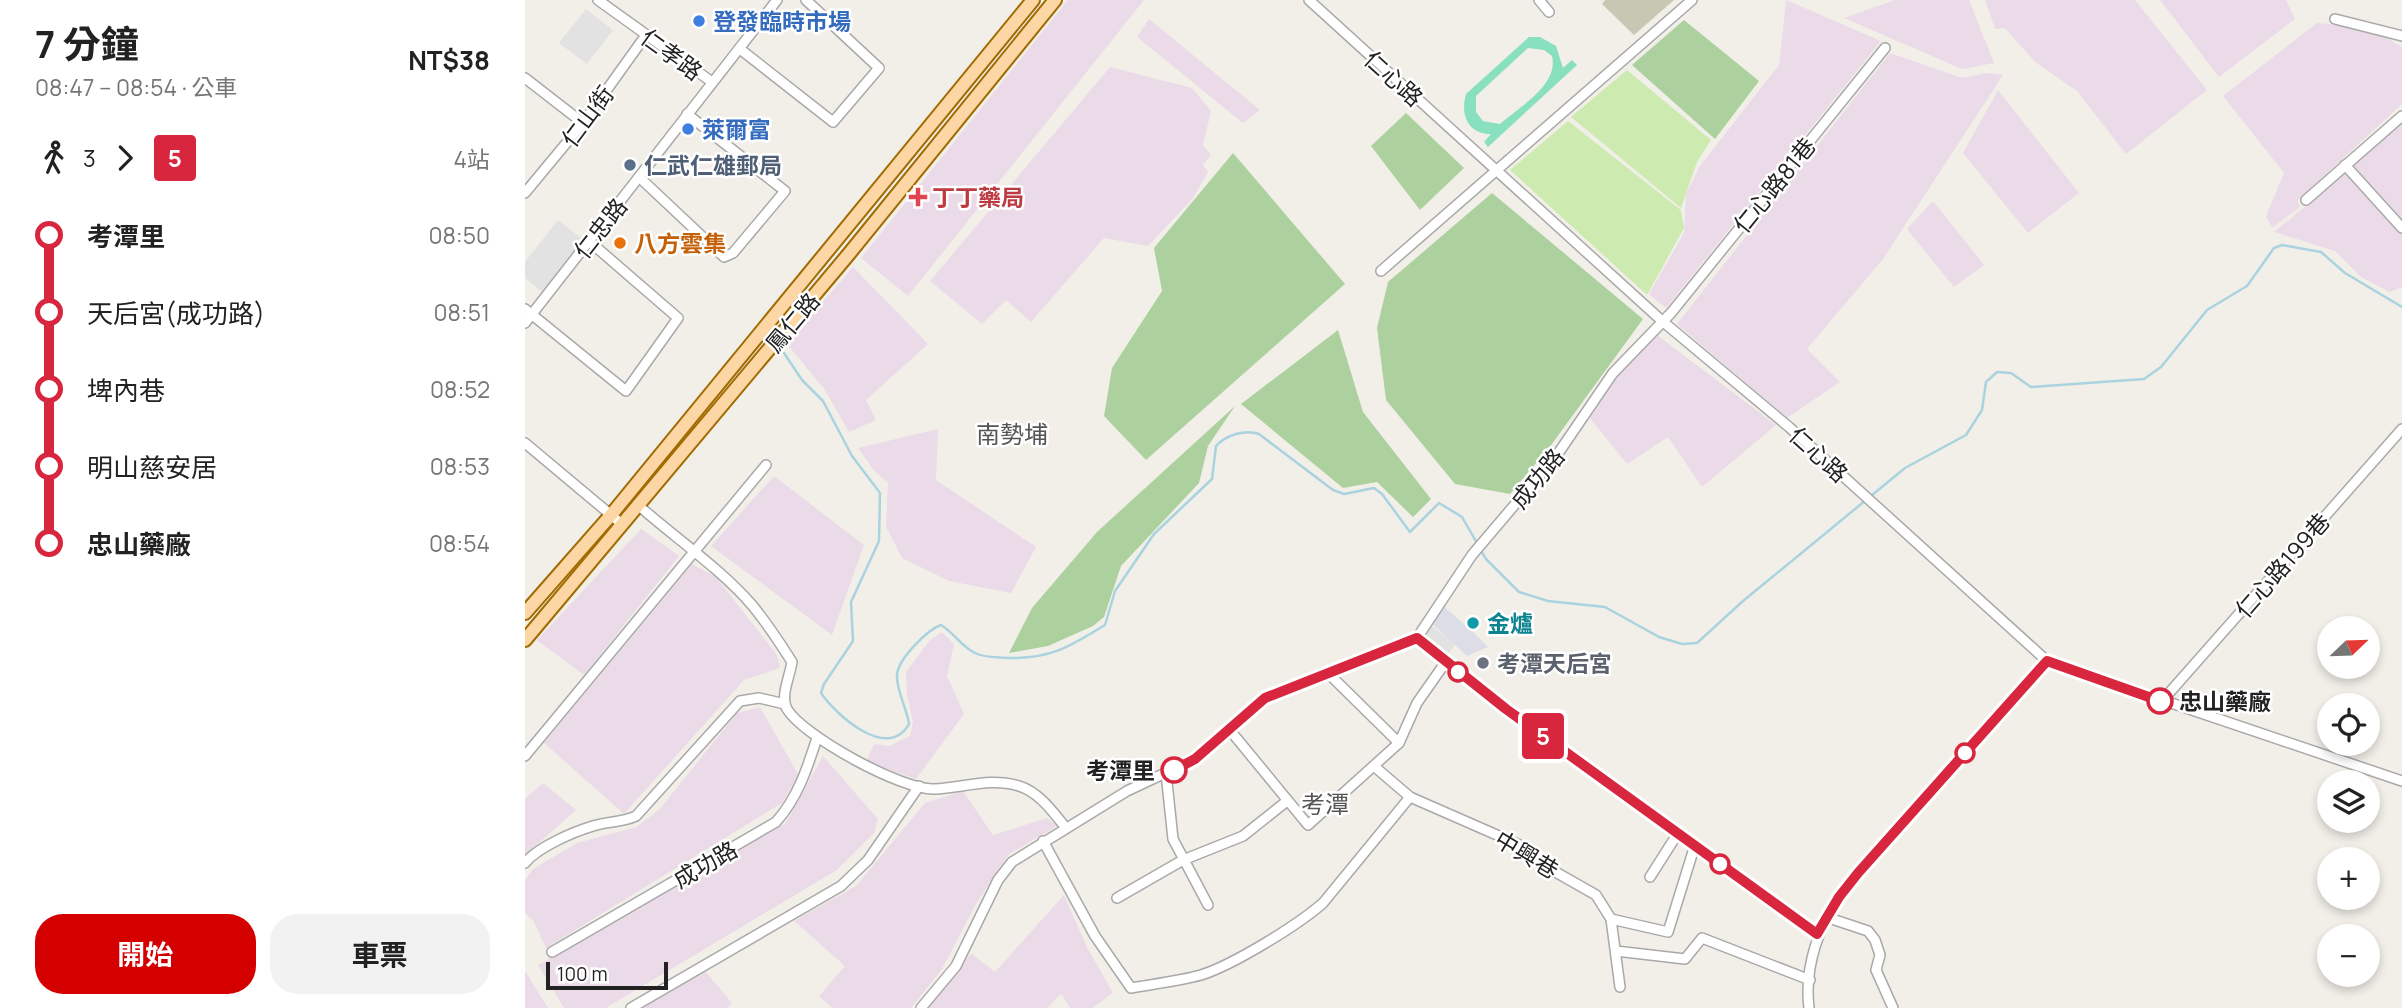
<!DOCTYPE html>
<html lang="zh-TW">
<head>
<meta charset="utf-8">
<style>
	:root { --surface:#fff; --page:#f2f2f2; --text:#222; --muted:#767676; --accent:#d40000 }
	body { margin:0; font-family:Manrope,"Noto Sans TC",sans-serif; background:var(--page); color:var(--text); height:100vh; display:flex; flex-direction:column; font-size:26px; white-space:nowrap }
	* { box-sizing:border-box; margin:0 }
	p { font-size:23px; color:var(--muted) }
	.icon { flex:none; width:38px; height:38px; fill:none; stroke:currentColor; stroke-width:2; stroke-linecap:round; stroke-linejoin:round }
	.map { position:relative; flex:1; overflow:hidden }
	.panel { display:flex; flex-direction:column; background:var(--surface); width:525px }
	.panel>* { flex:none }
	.badge { padding:0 14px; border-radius:5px; font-size:24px; line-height:46px }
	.needle { width:46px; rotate:67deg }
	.tools { position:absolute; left:1792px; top:616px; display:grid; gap:14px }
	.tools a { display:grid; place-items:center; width:63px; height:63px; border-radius:50%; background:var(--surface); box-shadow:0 4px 10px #0003; font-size:35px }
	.scale { position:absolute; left:21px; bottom:18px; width:122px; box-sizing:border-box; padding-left:7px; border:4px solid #222; border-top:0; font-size:19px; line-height:24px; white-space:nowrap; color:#222; -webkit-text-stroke:5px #fff; paint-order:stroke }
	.map>.badge { position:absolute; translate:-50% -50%; box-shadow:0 0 0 4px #fff }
	.legs { display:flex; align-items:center; gap:10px; height:77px; padding:0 35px; font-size:23px }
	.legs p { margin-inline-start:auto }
	.head { display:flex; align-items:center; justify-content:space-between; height:119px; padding:0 35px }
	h1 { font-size:38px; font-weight:700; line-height:52px }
	.action { display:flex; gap:14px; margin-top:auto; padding:14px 35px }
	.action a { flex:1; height:80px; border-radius:28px; background:var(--accent); color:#fff; font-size:28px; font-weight:700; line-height:80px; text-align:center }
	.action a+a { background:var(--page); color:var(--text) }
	ul { padding:0 35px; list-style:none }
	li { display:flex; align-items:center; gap:24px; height:77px; font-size:26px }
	li i { display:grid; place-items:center; width:10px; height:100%; margin:0 9px; background:currentColor }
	li i::after { content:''; width:18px; height:18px; margin:-9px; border:5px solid; border-radius:50%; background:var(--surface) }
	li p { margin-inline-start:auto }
	li:first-child i { background:linear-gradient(#0000 50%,currentColor 0) }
	li:last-child i { background:linear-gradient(currentColor 50%,#0000 0) }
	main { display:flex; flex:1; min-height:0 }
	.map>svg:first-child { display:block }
	.industrial { fill:#ebdbe8 }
	.construction { fill:#c7c7b4 }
	.grass { fill:#cdebb0 }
	.forest { fill:#add19e }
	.pitch { fill:#88e0be; fill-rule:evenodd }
	.parking { fill:#e2e2e2 }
	.plaza { fill:#dddde8 }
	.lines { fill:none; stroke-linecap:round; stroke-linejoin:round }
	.stream { stroke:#aad3df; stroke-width:2.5 }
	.minor-casing { stroke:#a9a9a9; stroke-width:12 }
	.major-casing { stroke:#a06b00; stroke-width:16 }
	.minor { stroke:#fff; stroke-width:9 }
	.major { stroke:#fcd6a4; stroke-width:12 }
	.line-1-casing { stroke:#fff; stroke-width:16 }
	.line-1 { stroke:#d7263d; stroke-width:10 }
	.shop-dot { fill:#3f7fe0; stroke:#fff; stroke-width:2.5 }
	.service-dot { fill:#5c6f8a; stroke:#fff; stroke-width:2.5 }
	.health-dot { fill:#e0444e; stroke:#fff; stroke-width:2.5 }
	.food-dot { fill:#e8710a; stroke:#fff; stroke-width:2.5 }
	.culture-dot { fill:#0f9aa8; stroke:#fff; stroke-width:2.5 }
	.worship-dot { fill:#6b7280; stroke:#fff; stroke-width:2.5 }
	.stop-1-dot { fill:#fff; stroke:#d7263d; stroke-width:3.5 }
	.labels { text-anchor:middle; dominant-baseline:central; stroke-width:5; stroke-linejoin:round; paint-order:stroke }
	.shop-label { font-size:23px; font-weight:bold; fill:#366cbe; stroke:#fff; text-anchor:start }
	.street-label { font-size:23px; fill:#222; stroke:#fff }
	.service-label { font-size:23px; font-weight:bold; fill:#4e5e75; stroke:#fff; text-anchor:start }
	.health-label { font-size:23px; font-weight:bold; fill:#be3a42; stroke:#fff; text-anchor:start }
	.food-label { font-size:23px; font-weight:bold; fill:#c56008; stroke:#fff; text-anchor:start }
	.culture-label { font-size:23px; font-weight:bold; fill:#0d838f; stroke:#fff; text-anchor:start }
	.worship-label { font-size:23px; font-weight:bold; fill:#5b616d; stroke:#fff; text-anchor:start }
	.stop-label { font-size:23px; font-weight:bold; fill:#222; stroke:#fff; text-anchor:start }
	.neighbourhood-label { font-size:24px; fill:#555; stroke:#fff }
</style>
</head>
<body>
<main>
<section class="panel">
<div class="head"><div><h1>7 分鐘</h1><p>08:47 – 08:54 · 公車</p></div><b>NT$38</b></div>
<div class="legs"><svg class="icon" aria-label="walk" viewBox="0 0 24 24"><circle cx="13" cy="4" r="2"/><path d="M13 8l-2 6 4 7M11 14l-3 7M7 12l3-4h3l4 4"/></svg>3<svg class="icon" aria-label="forward" viewBox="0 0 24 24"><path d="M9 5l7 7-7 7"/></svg><b class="badge" style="background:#d7263d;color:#fff">5</b><p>4站</p></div>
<ul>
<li><i style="color:#d7263d"></i><b>考潭里</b><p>08:50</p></li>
<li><i style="color:#d7263d"></i><span>天后宮(成功路)</span><p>08:51</p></li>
<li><i style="color:#d7263d"></i><span>埤內巷</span><p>08:52</p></li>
<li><i style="color:#d7263d"></i><span>明山慈安居</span><p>08:53</p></li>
<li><i style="color:#d7263d"></i><b>忠山藥廠</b><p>08:54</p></li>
</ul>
<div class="action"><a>開始</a><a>車票</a></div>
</section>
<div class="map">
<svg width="1877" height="1008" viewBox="0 0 1877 1008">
	<rect width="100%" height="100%" fill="#f2efe9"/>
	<g class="industrial">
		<path d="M543,0H619L383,296L336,258Z"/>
		<path d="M1261,0L1356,41L1141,308L1124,294L1159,233L1161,194L1174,167L1254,65Z"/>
		<path d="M1370,0H1444L1469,63L1437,69L1319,18Z"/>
		<path d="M1460,0H1610L1682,90L1601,154L1552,91L1510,62L1480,28L1470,29Z"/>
		<path d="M1635,0H1761L1770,19L1694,77Z"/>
		<path d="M624,19L735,110L718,123L612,37Z"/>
		<path d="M1792,23L1815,25L1858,36L1877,47V104L1772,201L1775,207L1747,228L1741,216L1759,173L1698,96Z"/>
		<path d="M1365,53L1437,78L1462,73L1478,75L1358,259L1282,349L1315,382L1262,418L1152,324Z"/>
		<path d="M585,67L667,88L686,111L678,145L686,155L678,165L683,172L668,198L623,246L579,238L506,322L481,300L457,324L405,281Z"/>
		<path d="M1473,90L1554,193L1503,233L1438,153Z"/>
		<path d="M1877,122V219L1828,165Z"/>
		<path d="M1821,173L1877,233V287L1865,292L1836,277L1810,251L1749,232Z"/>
		<path d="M1408,201L1459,265L1429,287L1382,229Z"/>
		<path d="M328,267L403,344L341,400L351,420L324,432L300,390L262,344Z"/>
		<path d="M1132,335L1251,425L1177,487L1143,437L1102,464L1065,418L1095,374Z"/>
		<path d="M413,429L411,480L511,547L486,593L424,581L377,558L361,527L363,482L350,472L333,448Z"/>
		<path d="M249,476L339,545L307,635L186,546Z"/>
		<path d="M116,529L154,556L59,675L12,640Z"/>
		<path d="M167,564L191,577L252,655L255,668L219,680L99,814L19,743Z"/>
		<path d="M417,632L429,644L422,676L439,714L391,779L341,762L349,744L364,746L385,736L388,722L382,694L381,672L405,640Z"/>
		<path d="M235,707L274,776L257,803L21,948L8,920L0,913V880L8,869L52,843L111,827L134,810L212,713Z"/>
		<path d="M298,756L353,819L349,833L312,870L81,1008H39L13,965L260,824Z"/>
		<path d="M18,783L51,810L0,855V799Z"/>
		<path d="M438,791L468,835L522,818L532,826L484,854L452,902L417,969L386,1008H307L294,996L320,966L269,921L331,886L400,803Z"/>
		<path d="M539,895L562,947L588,993L567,1008H545L536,994L522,1008H404L446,953L470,972Z"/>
		<path d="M0,971L23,1008H0Z"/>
		<path d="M180,971L207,1003L202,1008H117Z"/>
	</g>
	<path class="construction" d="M1080,0H1149L1109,35L1077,4Z"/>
	<g class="grass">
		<path d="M1102,70L1186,140L1172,162L1156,208L1046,117Z"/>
		<path d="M1043,121L1156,210L1159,228L1122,295L985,170Z"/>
	</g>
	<g class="forest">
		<path d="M1159,20L1234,81L1190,139L1107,65Z"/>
		<path d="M881,113L939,168L895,210L846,146Z"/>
		<path d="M708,153L820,284L621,460L579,416L587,368L637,291L629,248Z"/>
		<path d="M967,193L1118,319L1024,448L985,494L930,484L861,400L852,328L863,282Z"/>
		<path d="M813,330L838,412L906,499L888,517L852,482L818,488L716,404Z"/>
		<path d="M710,406L683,446L674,483L596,566L579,617L568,626L523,646L484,653L507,608L572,532Z"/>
	</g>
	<path class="pitch" d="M1004,37H1015L1031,46L1038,68L1047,60L1052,65L963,147L959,142L966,134C943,134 935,115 941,94ZM1003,48L1019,50L1027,56C1034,85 994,107 975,124L958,121L951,112V96Z"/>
	<g class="parking">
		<path d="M61,9L88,30L62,64L34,43Z"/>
		<path d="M33,220L60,241L19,293L0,278V262Z"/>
		<path d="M905,624L930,645L919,659L900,643L899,634Z"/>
	</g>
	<path class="plaza" d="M915,603L949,633L963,647L942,656L904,621Z"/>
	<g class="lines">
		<g class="stream">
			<path d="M259,353L277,380L298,401L327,456L355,493L354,541L326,602L328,641L299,684L296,693C311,715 363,762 384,724C382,709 371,690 372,675C373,659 402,630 416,625C429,633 437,647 450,653C460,658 472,657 483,658C526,659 544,647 580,625L590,591L629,534L687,479L691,446C701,435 720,429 734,434L808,490L819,494L849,488L857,494L885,532L914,503L937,517L952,543"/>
			<path d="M955,549L961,559L994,592L1023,601L1080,607L1134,637L1157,644L1172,643L1218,601L1380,468L1441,435L1457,410L1461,382L1472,372L1486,373L1506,387L1619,379L1636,367L1682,310L1722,286L1749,248L1757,245L1796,252L1820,273L1877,307"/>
		</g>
		<g class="minor-casing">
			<g id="minor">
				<path d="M73,0L187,82"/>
				<path d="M784,0L1136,320L1264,427L1522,661L1877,781"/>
				<path d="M1014,0L1024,12"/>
				<path d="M1810,19L1877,36"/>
				<path d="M215,49L308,122L354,68L281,0"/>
				<path d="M0,78L58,123"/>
				<path d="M1820,165L1877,228"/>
				<path d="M114,177L199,257L208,253L260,191L162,114"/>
				<path d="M0,193L58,123L121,35"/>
				<path d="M1781,200L1877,116"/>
				<path d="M856,271L1167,0"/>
				<path d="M0,309L101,391L153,318L64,241"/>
				<path d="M0,323L252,0"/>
				<path d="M0,443L98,525"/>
				<path d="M113,505C149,537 196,569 227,605C241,622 255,643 267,662C265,676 255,696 262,709C279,737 377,790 409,789C438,788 465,777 494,786C514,792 528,812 541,828"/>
				<path d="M892,638L981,709L1292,935"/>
				<path d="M805,675L874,743"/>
				<path d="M1637,701L1877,429"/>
				<path d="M704,729L783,825L874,743L892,703L920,663"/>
				<path d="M0,756L241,465"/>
				<path d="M850,767L885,797L997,846L1027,870L1071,895L1086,919L1095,987"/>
				<path d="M641,773L648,839L683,905"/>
				<path d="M518,841L570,936L606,988C629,984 654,981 676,975C708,965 773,925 798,903L885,797"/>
				<path d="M0,863C13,847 48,832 68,826C83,821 96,823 111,816L215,701L234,698L260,704"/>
				<path d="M1125,877L1153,833"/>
				<path d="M592,898L658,860L718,836L762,801"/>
				<path d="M1301,917L1343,931L1350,940L1355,955L1351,970L1368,1008"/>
				<path d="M1086,919L1143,932L1170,845"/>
				<path d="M1091,951L1160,959L1177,938L1285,980"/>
				<path d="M27,952L251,822C273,797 282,769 292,738"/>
				<path d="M106,1008L316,886L343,860L394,786"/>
				<path d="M396,1008L431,966L473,880L487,862L602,791L670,759L740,698L892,638L947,555L1032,455L1088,373L1146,313L1360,48"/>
				<path d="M1284,1008C1279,968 1293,930 1313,897L1522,661"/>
			</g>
		</g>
		<g class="major-casing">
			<g id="major">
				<path d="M0,613L86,515L508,0"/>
				<path d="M0,640L323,255L530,0"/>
			</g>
		</g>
		<use href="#minor" class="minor"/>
		<use href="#major" class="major"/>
	</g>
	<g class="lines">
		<g class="line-1-casing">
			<path id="line-1" d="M649,770L670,759L740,698L892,638L981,709L1292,934L1314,897L1333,873L1522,661L1635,701"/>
		</g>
		<use href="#line-1" class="line-1"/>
	</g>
	<g class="shop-dot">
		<circle cx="174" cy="21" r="7"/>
		<circle cx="163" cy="129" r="7"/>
	</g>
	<circle class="service-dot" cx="105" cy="165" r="7"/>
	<path class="health-dot" d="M389.5 186.5h7v7h7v7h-7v7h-7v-7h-7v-7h7z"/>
	<circle class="food-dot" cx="95" cy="243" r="7"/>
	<circle class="culture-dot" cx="948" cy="623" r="7"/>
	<circle class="worship-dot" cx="958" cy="663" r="7"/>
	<g class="stop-1-dot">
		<circle cx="933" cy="672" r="9"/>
		<circle cx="1635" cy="701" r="12"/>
		<circle cx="1440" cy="753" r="9"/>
		<circle cx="649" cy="770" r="12"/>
		<circle cx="1195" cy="864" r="9"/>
	</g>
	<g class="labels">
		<g class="shop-label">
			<text x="188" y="21">登發臨時市場</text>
			<text x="177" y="129">萊爾富</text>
		</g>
		<g class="street-label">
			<text transform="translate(147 54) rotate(36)">仁孝路</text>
			<text transform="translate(869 78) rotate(42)">仁心路</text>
			<text transform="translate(62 116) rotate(-53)">仁山街</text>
			<text transform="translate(1249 185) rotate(-51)">仁心路81巷</text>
			<text transform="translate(75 228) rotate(-52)">仁忠路</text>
			<text transform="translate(267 322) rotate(-50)">鳳仁路</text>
			<text transform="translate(1294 454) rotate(42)">仁心路</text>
			<text transform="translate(1012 478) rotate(-51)">成功路</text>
			<text transform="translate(1757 565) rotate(-49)">仁心路199巷</text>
			<text transform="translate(1002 854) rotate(31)">中興巷</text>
			<text transform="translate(180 864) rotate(-30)">成功路</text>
		</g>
		<g class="service-label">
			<text x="119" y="165">仁武仁雄郵局</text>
		</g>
		<g class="health-label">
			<text x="407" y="197">丁丁藥局</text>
		</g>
		<g class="food-label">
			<text x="109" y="243">八方雲集</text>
		</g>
		<g class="culture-label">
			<text x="962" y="623">金爐</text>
		</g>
		<g class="worship-label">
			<text x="972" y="663">考潭天后宮</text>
		</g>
		<g class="stop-label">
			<text x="1654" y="701">忠山藥廠</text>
			<text x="630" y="770" text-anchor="end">考潭里</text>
		</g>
		<g class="neighbourhood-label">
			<text x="487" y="433">南勢埔</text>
			<text x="800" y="803">考潭</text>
		</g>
	</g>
</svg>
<div class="tools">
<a><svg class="needle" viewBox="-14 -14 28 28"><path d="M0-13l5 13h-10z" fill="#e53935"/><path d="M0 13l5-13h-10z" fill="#767676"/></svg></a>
<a><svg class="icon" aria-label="locate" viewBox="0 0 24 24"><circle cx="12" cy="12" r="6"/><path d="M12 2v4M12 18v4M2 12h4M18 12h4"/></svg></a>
<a><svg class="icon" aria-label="layers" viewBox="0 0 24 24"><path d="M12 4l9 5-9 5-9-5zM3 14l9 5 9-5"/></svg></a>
<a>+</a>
<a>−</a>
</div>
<div class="scale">100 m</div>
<b class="badge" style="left:1018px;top:736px;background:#d7263d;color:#fff">5</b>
</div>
</main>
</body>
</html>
